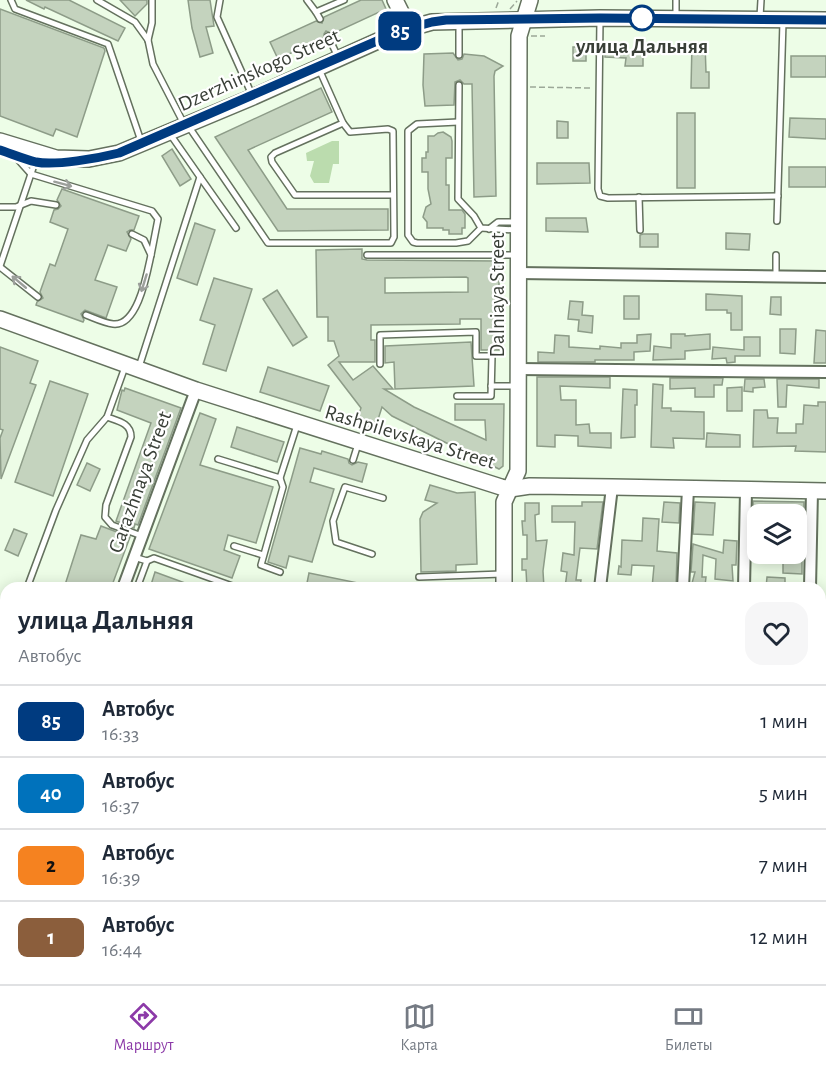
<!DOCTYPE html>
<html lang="ru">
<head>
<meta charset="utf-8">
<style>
	:root { --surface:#fff; --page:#f6f6f7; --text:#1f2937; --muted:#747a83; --line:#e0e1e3; --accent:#8c3aa8 }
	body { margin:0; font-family:"Alegreya Sans",sans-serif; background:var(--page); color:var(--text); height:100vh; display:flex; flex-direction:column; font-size:22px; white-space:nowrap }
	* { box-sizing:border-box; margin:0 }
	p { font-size:20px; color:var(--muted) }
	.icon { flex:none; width:33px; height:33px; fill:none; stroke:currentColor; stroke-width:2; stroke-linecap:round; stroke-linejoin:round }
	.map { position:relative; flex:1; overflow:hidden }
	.details { position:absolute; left:0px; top:582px; width:826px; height:402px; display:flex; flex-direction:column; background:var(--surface); border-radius:18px 18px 0 0; box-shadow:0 3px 15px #0003 }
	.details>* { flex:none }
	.badge { padding:0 12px; border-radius:9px; font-size:21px; line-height:39px }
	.controls { position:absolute; left:747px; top:504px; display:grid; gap:12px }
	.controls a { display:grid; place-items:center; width:60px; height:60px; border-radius:12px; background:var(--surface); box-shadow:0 3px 15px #0003; font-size:30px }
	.map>.badge { position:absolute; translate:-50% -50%; box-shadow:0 0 0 3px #fff }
	.round { display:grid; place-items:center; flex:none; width:63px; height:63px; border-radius:18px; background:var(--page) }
	.overview { display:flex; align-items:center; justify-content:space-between; height:102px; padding:0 18px }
	h1 { font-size:28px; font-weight:700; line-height:45px }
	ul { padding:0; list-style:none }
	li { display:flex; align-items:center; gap:18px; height:72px; padding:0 18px; border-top:2px solid var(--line) }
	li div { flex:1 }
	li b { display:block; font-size:22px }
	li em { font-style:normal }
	li .badge { min-width:66px; font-weight:700; text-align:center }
	.menu { display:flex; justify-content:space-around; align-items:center; height:84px; border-top:2px solid var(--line); background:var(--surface); font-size:16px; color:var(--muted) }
	.menu a { display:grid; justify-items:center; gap:3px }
	.menu .selected { color:var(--accent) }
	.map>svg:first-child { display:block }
	.green { fill:#bbdcae }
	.building { fill:#c4d3be; stroke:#8d9c88; stroke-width:1.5; fill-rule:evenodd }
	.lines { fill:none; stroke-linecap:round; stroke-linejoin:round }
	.lane-casing { stroke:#64715e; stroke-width:8 }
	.street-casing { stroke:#64715e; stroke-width:14 }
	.secondary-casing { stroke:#64715e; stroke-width:18 }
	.path { stroke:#9ca898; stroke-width:1.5; stroke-dasharray:6 3; stroke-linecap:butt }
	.lane { stroke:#fff; stroke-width:5 }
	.street { stroke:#fff; stroke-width:10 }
	.secondary { stroke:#fff; stroke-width:15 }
	.oneway { stroke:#9c9f9b }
	.line-casing { stroke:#fff; stroke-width:14 }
	.line { stroke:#003b80; stroke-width:9 }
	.stop-dot { fill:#fff; stroke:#003b80; stroke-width:3 }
	.labels { text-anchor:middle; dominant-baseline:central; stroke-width:4.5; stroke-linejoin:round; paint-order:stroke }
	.stop-label { font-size:21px; font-weight:bold; fill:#393f37; stroke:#fff }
	.street-label { font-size:21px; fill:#393f37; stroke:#fff }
</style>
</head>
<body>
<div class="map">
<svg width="826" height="984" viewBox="0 0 826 984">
	<rect width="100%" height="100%" fill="#edfde7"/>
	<path class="green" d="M332,141H339V164H333L329,183H314L310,176L314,161H307L306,153Z"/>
	<g class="building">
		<path d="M26,0H69L125,28L118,41L45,7L44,9Z"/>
		<path d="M120,0H147V4L135,16Z"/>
		<path d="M188,0H210L214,26L206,27L213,53L200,57L192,28Z"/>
		<path d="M361,0H382L386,9L332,34L326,31L324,34V38L278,59L270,42L316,21L322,23L324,17Z"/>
		<path d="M0,9L104,48L105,51L77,137L56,129L53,136L0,116Z"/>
		<path d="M692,43H705L706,72H709V88H691Z"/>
		<path d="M605,46H616V51H643V66H625L626,58L605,57Z"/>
		<rect x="573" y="47" width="13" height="14"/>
		<path d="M453,53L458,60L462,59L464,54L484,56L503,66L495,71L494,76L496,196L474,197L472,84H464L460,80L455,82L454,105L425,106L423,85L424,54Z"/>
		<rect x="791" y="56" width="35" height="21"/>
		<path d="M321,88L332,112L248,150L287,209H388V230L278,231L215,137Z"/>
		<rect x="677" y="113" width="18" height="75"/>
		<path d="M790,118L826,119V139L789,137Z"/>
		<path d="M557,121L568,122V138H557Z"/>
		<path d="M443,132L451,137L452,141V158H446V185H449V210H462L465,214V228H462V234H449V230H443V228H427V222L423,217L426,207L431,204L428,189V172H422V158H426V152H428V136H434L438,133Z"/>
		<path d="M172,149L191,179L180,186L162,156Z"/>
		<path d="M537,163H589L590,183L537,184Z"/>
		<rect x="789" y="167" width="37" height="20"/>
		<path d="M62,189L139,216L134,230H130L127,232L131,239L126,251L108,245L95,280L117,287L106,318L85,310L81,314L84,320L83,322L36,305L37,302L43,298L40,292L50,264L55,266L68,229L50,222L54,210L58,209L61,206L57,200Z"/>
		<path d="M546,218H586L588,232L546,231Z"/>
		<path d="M195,223L215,230L197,285L177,278Z"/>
		<path d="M726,233L750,234L749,250L726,249Z"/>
		<path d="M643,234H658V247H640V235Z"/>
		<path d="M362,249V259L367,260L499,261V350H481V319H460V324L371,325V340H375V362H339L353,380L373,366L393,389H384L414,407L486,440L485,420H455V404H504L503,466L499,469L392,416L382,407L375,429L356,423L361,408L328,365L339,356L334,341H328V317H317L316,250ZM466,277L468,278V292L385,293V278Z"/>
		<path d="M214,278L252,289L226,371L203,364L215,325L200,320Z"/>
		<path d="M277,290L307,337L293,346L263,299Z"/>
		<path d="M706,294L742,296V330H731V313H727V310H706Z"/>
		<rect x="624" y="296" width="15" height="23"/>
		<path d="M771,297H781V315L770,314Z"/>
		<path d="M570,301L583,302L582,315L593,316L592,333L578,331L579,320L568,319Z"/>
		<path d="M780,329H796L795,354L780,353Z"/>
		<path d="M816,330L826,331V363H814Z"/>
		<path d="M651,334L650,351L634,352V360H595V362H538V352L554,353L555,335L569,336V347L600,349V346L621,348V343H637V335Z"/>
		<path d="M671,334H685V336L710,334V349L685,351V359L653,360L654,346L671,348Z"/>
		<path d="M744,337H760V356H735V362L727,363L726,358L712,359L713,347L744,350Z"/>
		<path d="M471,342L474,386L395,389L394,362L385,363V346Z"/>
		<path d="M0,347L38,361L30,383L36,385L1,479L0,438L3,430L0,429Z"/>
		<path d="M268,367L329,386L320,411L260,392Z"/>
		<path d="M537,377H610V388L560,386L561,400H576V425L589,424L590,433H611V448L578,446V436L555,435V447L537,446Z"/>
		<path d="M670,378H723L722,385H714V397H695V388L670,389Z"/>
		<path d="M745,379H764L765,387L753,388V392L744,391Z"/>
		<path d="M777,379H819V388L787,385L786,407H778Z"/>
		<path d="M50,381L88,394L53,496L15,482Z"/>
		<path d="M653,384L663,385L662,408H671V411L704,412V439L673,438L674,448L651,447Z"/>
		<path d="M742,387V411H727V388Z"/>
		<path d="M125,388L181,408L138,525L135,524L134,528L116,521L151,423L117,410L122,390L124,391Z"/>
		<path d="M623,389L637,390V405H635V437L621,438Z"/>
		<path d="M818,402H826V452L795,451L796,446L753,447L754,410H767L768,418H778L777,433H796V424H803L804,405L818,406Z"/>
		<path d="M200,413L216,419L200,465L273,487L256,543L228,535L224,550L240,556L232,578L149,549Z"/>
		<path d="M237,427L284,442L277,462L231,447Z"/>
		<path d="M707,433L740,435V447H706Z"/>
		<path d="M300,448L321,454L322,451L348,459L349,463L352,465L358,462L367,464L362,482L314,468L310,482L334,489L312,562L289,556L286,568L268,562Z"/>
		<path d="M87,463L100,469L90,491L77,485Z"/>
		<path d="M430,485L457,493L475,492L477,564L456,565V571L421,572L420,519L423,512L437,503L425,500Z"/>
		<path d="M753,501L804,502V521H796V514H753Z"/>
		<path d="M582,502H603L597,549L580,548L576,580H581L580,588H565L567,572L561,571L563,553L574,555L575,522H552V506H582Z"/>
		<path d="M664,502L680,503L679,523L662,522Z"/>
		<path d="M695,502L715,503L713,535L693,534Z"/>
		<path d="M525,503H539V514L535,515L536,541L547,540L543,571L544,588H527L526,570H522V559H527V535H523L522,521H525Z"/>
		<path d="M643,518L659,519L657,551L677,553L676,588H652L654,566L632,565L631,575L618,574L619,566L621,567L622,540L642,541Z"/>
		<path d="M101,526L130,537L111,588H64L81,535L96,539Z"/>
		<path d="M14,529L27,534L18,556L5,550Z"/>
		<path d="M724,540L737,541L736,565H732L733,581L715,579L716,559L703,555L702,577H706L705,586L691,587L695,572H691L693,544L723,553Z"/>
		<path d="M783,561H802V574L783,573Z"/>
		<path d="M155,572L196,587V588H150Z"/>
		<path d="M309,573L368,585V588H306Z"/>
		<path d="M767,577L785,578V588H766Z"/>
	</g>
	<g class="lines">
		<g class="lane-casing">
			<g id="lane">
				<path d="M11,0L15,9L108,44L141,141"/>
				<path d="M97,0L135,22L148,40L153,64L184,124"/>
				<path d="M220,0L217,17L252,95"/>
				<path d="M307,0L316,12"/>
				<path d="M676,16V0"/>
				<path d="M760,17L761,0"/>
				<path d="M320,19L316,12L344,0"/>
				<path d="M600,19L598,189L600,196L608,198L778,196"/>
				<path d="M459,24V55"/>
				<path d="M328,36L338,57"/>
				<path d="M148,40L152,23V0"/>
				<path d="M319,69L343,123L275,153L271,157L272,162L295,195H393"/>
				<path d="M459,85L458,199L474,216L481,228L516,230"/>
				<path d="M458,122L417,124L408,131V235L413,242L417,243H456L468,241L481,228"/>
				<path d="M189,127L268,243H391L394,237L393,131L388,129L350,132L343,123"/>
				<path d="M0,150L35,162L50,163"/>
				<path d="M14,155L31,174L152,211L158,219L151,255"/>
				<path d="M200,177L236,228"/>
				<path d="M639,197L640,230"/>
				<path d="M0,207H16L31,201L56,205"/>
				<path d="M777,221L783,22"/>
				<path d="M489,229L498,222H516"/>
				<path d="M367,255H517"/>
				<path d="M0,266L35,162"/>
				<path d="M0,267L38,297"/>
				<path d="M776,276V255"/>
				<path d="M86,315C94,318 104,323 113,324C138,327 147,273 151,255L144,240L132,234"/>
				<path d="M380,364V335L476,332V356H492L491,396H457"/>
				<path d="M139,367L200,177L170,134"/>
				<path d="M491,386H517"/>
				<path d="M107,417C118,421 131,423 131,437L106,505L105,517L112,525L142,536"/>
				<path d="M218,459L280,478L297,425"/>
				<path d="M353,460L358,444"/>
				<path d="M280,478L283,487L261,565L280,572"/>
				<path d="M234,546L263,555"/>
				<path d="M372,554L336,542L333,521L345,487L383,498"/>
				<path d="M134,557L147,561L154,558L238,588"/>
				<path d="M419,577L502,574"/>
				<path d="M27,588L56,510L87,440L107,417L125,367"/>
				<path d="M137,588L147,561"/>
				<path d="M0,799L6,801"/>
				<path d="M0,854L2,855"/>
				<path d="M497,978V984"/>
				<path d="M594,978L595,984"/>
				<path d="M229,984V978"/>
				<path d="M324,984V978"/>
				<path d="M660,984V978"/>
				<path d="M726,984V978"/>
			</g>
		</g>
		<g class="street-casing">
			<g id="street">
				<path d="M518,273L826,277"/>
				<path d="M518,369L826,372"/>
				<path d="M123,588L196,390"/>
				<path d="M600,588L612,487"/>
				<path d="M683,588L688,489"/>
				<path d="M744,588L746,491"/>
				<path d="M810,588L812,491"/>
				<path d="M207,984V978"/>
			</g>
		</g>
		<g class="secondary-casing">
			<g id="secondary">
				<path d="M395,0L409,28"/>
				<path d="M0,141L56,158L89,159L119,153L253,97L400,31L432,22L600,18L826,20"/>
				<path d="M0,319L196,390L501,487L510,489L530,486L612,487L826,491"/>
				<path d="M504,588V502L518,471L519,36L530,0"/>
				<path d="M820,804H826"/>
				<path d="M513,984V978"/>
				<path d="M799,984V978"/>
			</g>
		</g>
		<g class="path">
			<path d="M496,8L499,0"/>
			<path d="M510,9L517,1"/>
			<path d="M531,36H545"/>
			<path d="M530,87L591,88"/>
		</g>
		<use href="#lane" class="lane"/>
		<use href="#street" class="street"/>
		<use href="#secondary" class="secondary"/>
	</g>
	<defs><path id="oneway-shaft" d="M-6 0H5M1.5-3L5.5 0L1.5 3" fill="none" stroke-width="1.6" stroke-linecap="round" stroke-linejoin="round" transform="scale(1.5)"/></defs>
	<g class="oneway">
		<use href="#oneway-shaft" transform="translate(63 184) rotate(15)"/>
		<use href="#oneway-shaft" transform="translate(19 282) rotate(-140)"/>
		<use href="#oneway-shaft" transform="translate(144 283) rotate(107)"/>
	</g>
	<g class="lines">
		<g class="line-casing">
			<path id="line" d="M0,150C12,154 24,159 36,162C55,166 99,158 119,153L400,31L432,22L446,20L600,18L826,20"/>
		</g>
		<use href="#line" class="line"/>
	</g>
	<circle class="stop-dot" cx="642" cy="18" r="12"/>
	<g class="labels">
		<g class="stop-label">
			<text x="642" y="46">улица Дальняя</text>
		</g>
		<g class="street-label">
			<text transform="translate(259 70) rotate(-24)">Dzerzhinskogo Street</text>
			<text transform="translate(497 295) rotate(-90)">Dalniaya Street</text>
			<text transform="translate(410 437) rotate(17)">Rashpilevskaya Street</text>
			<text transform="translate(140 482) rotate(-70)">Garazhnaya Street</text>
		</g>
	</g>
</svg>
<div class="controls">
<a><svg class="icon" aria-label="layers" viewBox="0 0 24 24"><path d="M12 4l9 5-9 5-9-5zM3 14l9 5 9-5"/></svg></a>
</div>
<b class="badge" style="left:400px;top:31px;background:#003b80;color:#fff">85</b>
<section class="details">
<div class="overview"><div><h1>улица Дальняя</h1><p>Автобус</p></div><a class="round"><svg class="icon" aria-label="heart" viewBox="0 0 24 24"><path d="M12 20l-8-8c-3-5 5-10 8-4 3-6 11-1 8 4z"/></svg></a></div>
<ul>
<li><span class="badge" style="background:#003b80;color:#fff">85</span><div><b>Автобус</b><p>16:33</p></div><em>1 мин</em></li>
<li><span class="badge" style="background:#0072bc;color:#fff">40</span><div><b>Автобус</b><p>16:37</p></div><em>5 мин</em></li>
<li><span class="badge" style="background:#f58220;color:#111">2</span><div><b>Автобус</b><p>16:39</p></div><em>7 мин</em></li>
<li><span class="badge" style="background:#8b5e3c;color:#fff">1</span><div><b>Автобус</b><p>16:44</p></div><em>12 мин</em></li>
</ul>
</section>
</div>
<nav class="menu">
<a class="selected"><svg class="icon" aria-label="directions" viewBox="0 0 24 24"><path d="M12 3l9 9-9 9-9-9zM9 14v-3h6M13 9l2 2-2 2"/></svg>Маршрут</a>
<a><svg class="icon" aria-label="map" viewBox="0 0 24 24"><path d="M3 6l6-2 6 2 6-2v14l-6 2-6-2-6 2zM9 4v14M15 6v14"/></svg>Карта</a>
<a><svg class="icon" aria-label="tickets" viewBox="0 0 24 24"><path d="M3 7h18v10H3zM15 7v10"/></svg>Билеты</a>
</nav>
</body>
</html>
